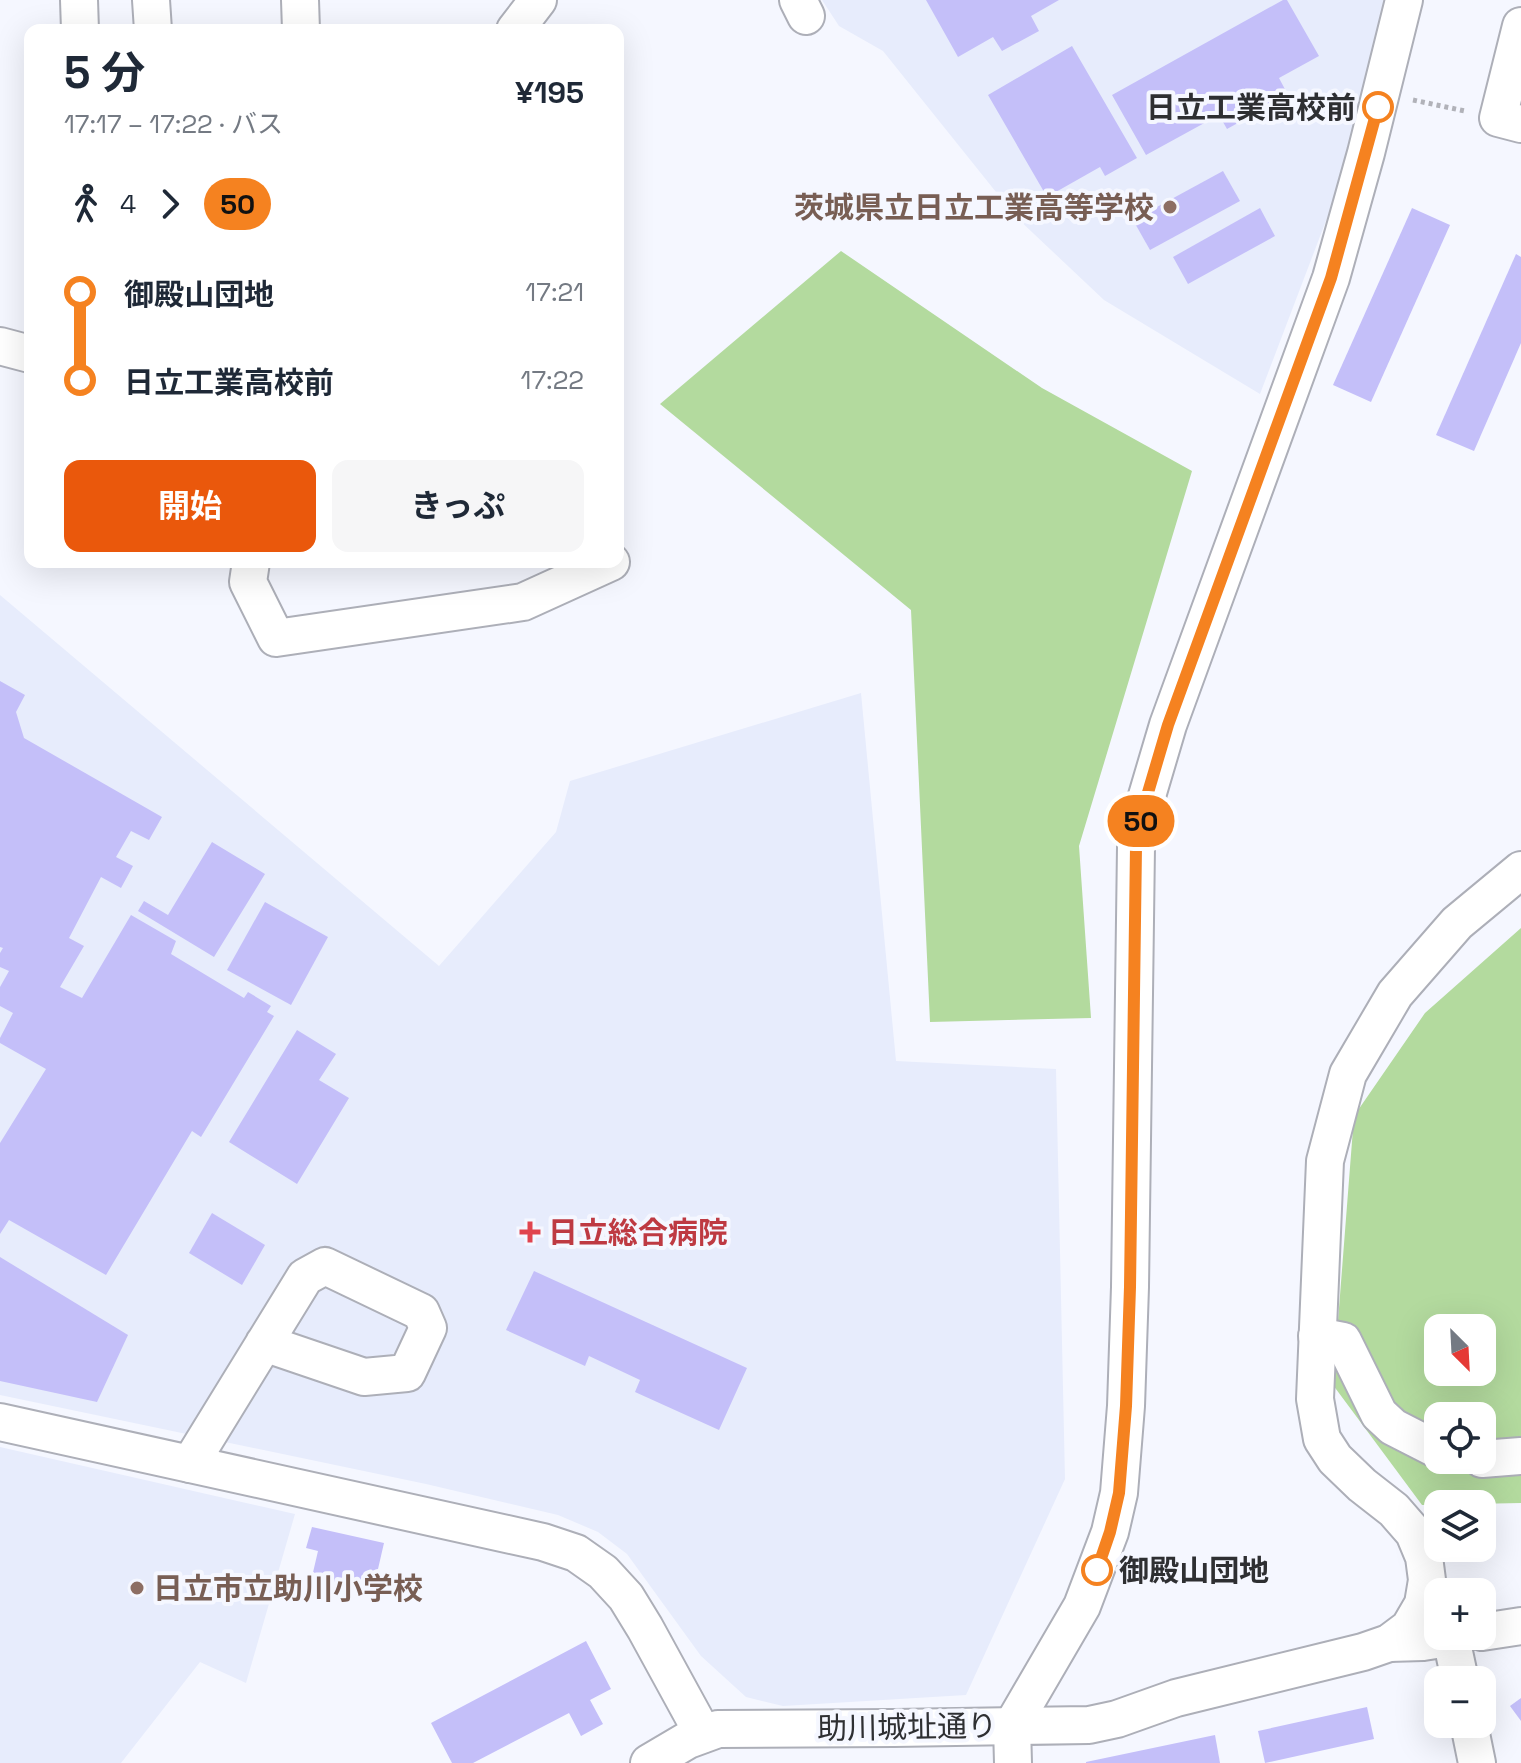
<!DOCTYPE html>
<html lang="ja">
<head>
<meta charset="utf-8">
<style>
	:root { --surface:#fff; --page:#f6f6f7; --text:#1f2937; --muted:#747a83; --accent:#ea580c }
	body { margin:0; font-family:"Space Grotesk","Noto Sans JP",sans-serif; background:var(--page); color:var(--text); height:100vh; display:flex; flex-direction:column; font-size:30px; white-space:nowrap }
	* { box-sizing:border-box; margin:0 }
	p { font-size:26px; color:var(--muted) }
	.icon { flex:none; width:44px; height:44px; fill:none; stroke:currentColor; stroke-width:2; stroke-linecap:round; stroke-linejoin:round }
	.map { position:relative; flex:1; overflow:hidden }
	.side { position:absolute; left:24px; top:24px; width:600px; height:544px; display:flex; flex-direction:column; background:var(--surface); border-radius:16px; box-shadow:0 8px 32px #0002 }
	.side>* { flex:none }
	.badge { padding:0 16px; border-radius:26px; font-size:28px; line-height:52px }
	.needle { width:52px; rotate:156deg }
	.tools { position:absolute; left:1424px; top:1314px; display:grid; gap:16px }
	.tools a { display:grid; place-items:center; width:72px; height:72px; border-radius:16px; background:var(--surface); box-shadow:0 8px 32px #0002; font-size:40px }
	.map>.badge { position:absolute; translate:-50% -50%; box-shadow:0 0 0 4px #fff }
	.legs { display:flex; align-items:center; gap:12px; height:88px; padding:0 40px; font-size:26px }
	.legs p { margin-inline-start:auto }
	.overview { display:flex; align-items:center; justify-content:space-between; height:136px; padding:0 40px }
	h1 { font-size:44px; font-weight:700; line-height:60px }
	.button { display:flex; gap:16px; margin-top:auto; padding:16px 40px }
	.button a { flex:1; height:92px; border-radius:16px; background:var(--accent); color:#fff; font-size:32px; font-weight:700; line-height:92px; text-align:center }
	.button a+a { background:var(--page); color:var(--text) }
	ul { padding:0 40px; list-style:none }
	li { display:flex; align-items:center; gap:28px; height:88px; font-size:30px }
	li i { display:grid; place-items:center; width:12px; height:100%; margin:0 10px; background:currentColor }
	li i::after { content:''; width:20px; height:20px; margin:-10px; border:6px solid; border-radius:50%; background:var(--surface) }
	li p { margin-inline-start:auto }
	li:first-child i { background:linear-gradient(#0000 50%,currentColor 0) }
	li:last-child i { background:linear-gradient(currentColor 50%,#0000 0) }
	.map>svg:first-child { display:block }
	.built { fill:#e7ecfc }
	.green { fill:#b3da9e; fill-rule:evenodd }
	.building { fill:#c4bff9 }
	.lines { fill:none; stroke-linecap:round; stroke-linejoin:round }
	.minor-casing { stroke:#adafb8; stroke-width:40 }
	.path { stroke:#b1b2b9; stroke-width:5; stroke-dasharray:4 4; stroke-linecap:butt }
	.minor { stroke:#fff; stroke-width:36 }
	.line-1-casing { stroke:#fff; stroke-width:18 }
	.line-1 { stroke:#f58220; stroke-width:12 }
	.stop-1-dot { fill:#fff; stroke:#f58220; stroke-width:4 }
	.education-dot { fill:#8d6e63; stroke:#f5f7ff; stroke-width:3 }
	.health-dot { fill:#e0444e; stroke:#f5f7ff; stroke-width:3 }
	.labels { text-anchor:middle; dominant-baseline:central; stroke-width:8; stroke-linejoin:round; paint-order:stroke }
	.stop-label { font-size:30px; font-weight:bold; fill:#2e2f32; stroke:#f5f7ff; text-anchor:end }
	.education-label { font-size:30px; font-weight:bold; fill:#785e54; stroke:#f5f7ff; text-anchor:end }
	.health-label { font-size:30px; font-weight:bold; fill:#be3a42; stroke:#f5f7ff; text-anchor:start }
	.street-label { font-size:30px; fill:#2e2f32; stroke:#f5f7ff }
</style>
</head>
<body>
<div class="map">
<svg width="1521" height="1763" viewBox="0 0 1521 1763">
	<rect width="100%" height="100%" fill="#f5f7ff"/>
	<g class="built">
		<path d="M822,0H1387L1335,197L1260,394L1104,300L1016,217L883,51L839,26Z"/>
		<path d="M0,595L439,966L556,832L570,781L861,693L896,1061L1056,1069L1065,1479L966,1695L783,1706L746,1697L701,1656L627,1554L598,1532L558,1515L426,1484L0,1395Z"/>
		<path d="M0,1447L295,1514L246,1683L200,1662L121,1763H0Z"/>
	</g>
	<g class="green">
		<path d="M841,251L1042,388L1192,471L1079,846L1091,1018L930,1022L911,610L660,404Z"/>
		<path d="M1521,928V1503L1422,1505L1333,1385L1354,1116L1425,1013ZM1438,1328H1482V1372H1438ZM1438,1416H1482V1460H1438Z"/>
	</g>
	<g class="building">
		<path d="M926,0H1059L1031,16L1039,31L1002,51L993,37L958,57Z"/>
		<path d="M1283,0H1287L1319,56L1279,78L1288,95L1227,129L1219,115L1146,155L1112,95Z"/>
		<path d="M1072,46L1137,158L1105,176L1100,167L1047,197L988,95Z"/>
		<path d="M1223,171L1240,201L1150,250L1133,220Z"/>
		<path d="M1260,208L1275,236L1188,284L1173,257Z"/>
		<path d="M1412,208L1450,225L1371,402L1333,385Z"/>
		<path d="M1516,254L1521,257V343L1474,451L1436,435Z"/>
		<path d="M0,681L25,695L16,712L24,738L162,817L149,840L131,831L116,857L133,866L121,888L101,877L69,938L84,946L60,987L82,998L131,915L176,941L171,954L244,998L248,992L271,1006L267,1012L274,1016L201,1137L192,1131L106,1275L9,1220L0,1234V1143L46,1069L0,1043V1038L13,1013L0,1006V987L9,971L0,967V953L3,948L0,947Z"/>
		<path d="M212,842L265,874L214,957L138,911L144,901L168,915Z"/>
		<path d="M265,902L328,937L291,1005L227,970Z"/>
		<path d="M297,1030L336,1054L319,1080L349,1098L297,1184L229,1142Z"/>
		<path d="M212,1213L265,1245L242,1285L189,1253Z"/>
		<path d="M0,1257L128,1335L97,1402L0,1381Z"/>
		<path d="M534,1271L747,1368L719,1430L635,1392L640,1380L589,1356L585,1366L506,1330Z"/>
		<path d="M312,1527L384,1543L372,1595L311,1581L318,1551L306,1548Z"/>
		<path d="M586,1641L611,1689L590,1700L603,1724L581,1736L569,1713L473,1763H452L431,1723Z"/>
		<path d="M1521,1698V1721L1510,1706Z"/>
		<path d="M1367,1707L1374,1739L1265,1763L1258,1731Z"/>
		<path d="M1215,1735L1220,1763H1086V1762Z"/>
	</g>
	<g class="lines">
		<g class="minor-casing">
			<g id="minor">
				<path d="M79,0L80,30"/>
				<path d="M151,0L153,30"/>
				<path d="M300,0L301,30"/>
				<path d="M798,0L806,16"/>
				<path d="M1521,26L1498,118L1521,124"/>
				<path d="M515,30L538,0"/>
				<path d="M0,346L30,354"/>
				<path d="M251,562L248,582L276,638L523,602L611,562"/>
				<path d="M1317,1336L1343,1341L1379,1414L1393,1427L1438,1450"/>
				<path d="M0,1422L543,1542L576,1553L603,1572L626,1597L645,1628L703,1734"/>
				<path d="M1482,1459L1521,1456"/>
				<path d="M190,1464L305,1277L325,1266L421,1312L428,1328L407,1373L364,1377L264,1343"/>
				<path d="M1482,1632L1521,1626"/>
				<path d="M1451,1638L1460,1680"/>
				<path d="M1389,1643L1423,1642L1461,1636"/>
				<path d="M1469,1724L1477,1763"/>
				<path d="M1012,1726L1082,1606L1110,1532L1119,1493L1126,1406L1130,1287L1136,847L1144,806L1168,725L1331,278L1366,153L1404,0"/>
				<path d="M1012,1726L1013,1763"/>
				<path d="M649,1763L688,1740L718,1729L894,1728L1089,1725L1117,1719L1176,1698L1363,1652L1389,1643L1409,1628L1423,1604L1427,1580L1424,1557L1414,1533L1394,1510L1362,1485L1335,1459L1322,1439L1315,1399L1325,1161L1348,1074L1395,994L1457,923L1521,870"/>
			</g>
		</g>
		<path class="path" d="M1413,100L1465,111"/>
		<use href="#minor" class="minor"/>
	</g>
	<g class="lines">
		<g class="line-1-casing">
			<path id="line-1" d="M1097,1570L1110,1532L1119,1493L1126,1406L1130,1287L1136,847L1144,806L1168,725L1331,278L1378,107"/>
		</g>
		<use href="#line-1" class="line-1"/>
	</g>
	<g class="stop-1-dot">
		<circle cx="1378" cy="107" r="14"/>
		<circle cx="1097" cy="1570" r="14"/>
	</g>
	<g class="education-dot">
		<circle cx="1170" cy="207" r="8"/>
		<circle cx="137" cy="1588" r="8"/>
	</g>
	<path class="health-dot" d="M526 1220h8v8h8v8h-8v8h-8v-8h-8v-8h8z"/>
	<g class="labels">
		<g class="stop-label">
			<text x="1356" y="107">日立工業高校前</text>
			<text x="1119" y="1570" text-anchor="start">御殿山団地</text>
		</g>
		<g class="education-label">
			<text x="1154" y="207">茨城県立日立工業高等学校</text>
			<text x="153" y="1588" text-anchor="start">日立市立助川小学校</text>
		</g>
		<g class="health-label">
			<text x="548" y="1232">日立総合病院</text>
		</g>
		<g class="street-label">
			<text transform="translate(907 1727) rotate(-1)">助川城址通り</text>
		</g>
	</g>
</svg>
<div class="tools">
<a><svg class="needle" viewBox="-14 -14 28 28"><path d="M0-13l5 13h-10z" fill="#e53935"/><path d="M0 13l5-13h-10z" fill="#747a83"/></svg></a>
<a><svg class="icon" aria-label="locate" viewBox="0 0 24 24"><circle cx="12" cy="12" r="6"/><path d="M12 2v4M12 18v4M2 12h4M18 12h4"/></svg></a>
<a><svg class="icon" aria-label="layers" viewBox="0 0 24 24"><path d="M12 4l9 5-9 5-9-5zM3 14l9 5 9-5"/></svg></a>
<a>+</a>
<a>−</a>
</div>
<b class="badge" style="left:1141px;top:821px;background:#f58220;color:#111">50</b>
<section class="side">
<div class="overview"><div><h1>5 分</h1><p>17:17 – 17:22 · バス</p></div><b>¥195</b></div>
<div class="legs"><svg class="icon" aria-label="walk" viewBox="0 0 24 24"><circle cx="13" cy="4" r="2"/><path d="M13 8l-2 6 4 7M11 14l-3 7M7 12l3-4h3l4 4"/></svg>4<svg class="icon" aria-label="forward" viewBox="0 0 24 24"><path d="M9 5l7 7-7 7"/></svg><b class="badge" style="background:#f58220;color:#111">50</b></div>
<ul>
<li><i style="color:#f58220"></i><b>御殿山団地</b><p>17:21</p></li>
<li><i style="color:#f58220"></i><b>日立工業高校前</b><p>17:22</p></li>
</ul>
<div class="button"><a>開始</a><a>きっぷ</a></div>
</section>
</div>
</body>
</html>
